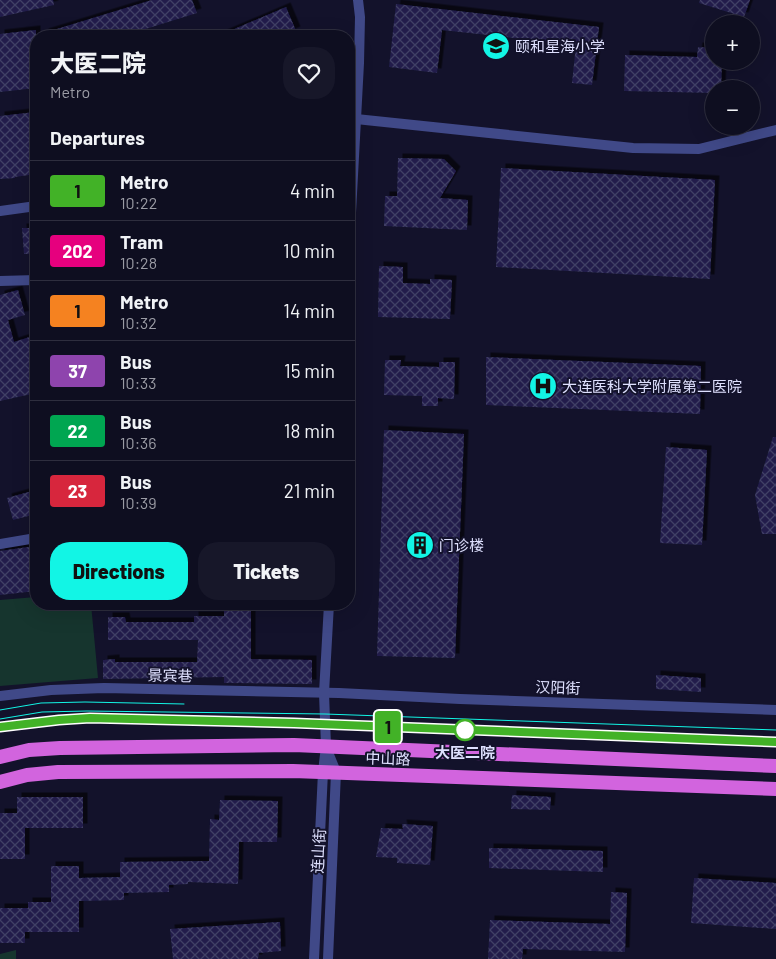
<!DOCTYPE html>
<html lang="en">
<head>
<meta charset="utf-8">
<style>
	:root { --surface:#0e0e20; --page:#171729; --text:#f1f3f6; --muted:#9b9ca5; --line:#2e2e3e; --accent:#12f5e5 }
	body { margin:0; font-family:Barlow,"Noto Sans SC",sans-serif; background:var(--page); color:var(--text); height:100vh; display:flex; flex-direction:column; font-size:19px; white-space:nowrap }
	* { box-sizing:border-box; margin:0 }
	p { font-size:16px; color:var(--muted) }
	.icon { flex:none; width:28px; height:28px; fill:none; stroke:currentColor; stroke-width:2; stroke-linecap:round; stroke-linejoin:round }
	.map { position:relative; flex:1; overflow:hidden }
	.panel { position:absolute; left:30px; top:30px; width:325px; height:580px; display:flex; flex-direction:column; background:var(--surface); border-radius:20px; box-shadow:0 5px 20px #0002,0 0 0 1px var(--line) }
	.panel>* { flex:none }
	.badge { padding:0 10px; border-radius:4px; font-size:18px; line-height:32px }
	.tools { position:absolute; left:705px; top:15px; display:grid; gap:10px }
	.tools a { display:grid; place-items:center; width:55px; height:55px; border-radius:50%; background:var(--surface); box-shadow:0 5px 20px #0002,0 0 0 1px var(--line); font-size:25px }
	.map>.badge { position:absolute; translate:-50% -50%; box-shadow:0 0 0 2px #fff }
	h2 { padding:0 20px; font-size:19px; line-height:45px }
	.round { display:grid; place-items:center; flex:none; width:52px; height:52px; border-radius:20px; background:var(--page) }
	.headline { display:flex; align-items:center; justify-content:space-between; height:85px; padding:0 20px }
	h1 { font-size:24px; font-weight:800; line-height:38px }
	.action { display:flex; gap:10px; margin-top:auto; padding:10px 20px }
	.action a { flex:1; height:58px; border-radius:20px; background:var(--accent); color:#111; font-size:20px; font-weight:800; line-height:58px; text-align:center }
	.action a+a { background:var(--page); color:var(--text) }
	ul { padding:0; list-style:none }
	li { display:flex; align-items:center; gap:15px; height:60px; padding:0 20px; border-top:1px solid var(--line) }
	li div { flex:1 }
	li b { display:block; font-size:19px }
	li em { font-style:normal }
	li .badge { min-width:55px; font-weight:700; text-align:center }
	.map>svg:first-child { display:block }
	.green { fill:#16352e }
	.building { fill:url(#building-cross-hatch); filter:url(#shadow) }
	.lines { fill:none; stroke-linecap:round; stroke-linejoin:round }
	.minor { stroke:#404988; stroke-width:10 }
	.tertiary { stroke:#404988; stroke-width:10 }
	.trunk { stroke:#d264de; stroke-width:14 }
	.tram { stroke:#12f5e5; stroke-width:1 }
	.line-casing { stroke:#fff; stroke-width:11 }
	.line { stroke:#42b227; stroke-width:8 }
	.stop-dot { fill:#fff; stroke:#42b227; stroke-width:2.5 }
	.labels { text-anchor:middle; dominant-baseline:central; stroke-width:4; stroke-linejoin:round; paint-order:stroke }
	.poi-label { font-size:15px; fill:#dee0fe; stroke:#13122b; text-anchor:start }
	.street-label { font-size:15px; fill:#dee0fe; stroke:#13122b }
	.stop-label { font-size:15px; font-weight:bold; fill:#dee0fe; stroke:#13122b }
</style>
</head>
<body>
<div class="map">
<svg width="776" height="959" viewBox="0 0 776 959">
	<defs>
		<pattern id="building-cross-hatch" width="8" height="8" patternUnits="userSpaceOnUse" patternTransform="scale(1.25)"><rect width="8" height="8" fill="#211f4b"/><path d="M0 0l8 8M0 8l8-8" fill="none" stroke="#413f66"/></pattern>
		<filter id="shadow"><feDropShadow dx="4.5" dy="-4.5" stdDeviation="0" flood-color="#0009"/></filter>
	</defs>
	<rect width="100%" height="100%" fill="#13122b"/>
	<g class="green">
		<path d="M36,597V604H91L98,678L0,686V600Z"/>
		<path d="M16,950V959H0V954Z"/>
	</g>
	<g class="building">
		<path d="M0,0H53L54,5L0,17Z"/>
		<path d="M152,0H192L197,13L123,36H45L44,33Z"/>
		<path d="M700,0H750L744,17L699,3Z"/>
		<path d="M396,4L599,27L592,85L572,83L576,45L442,30L437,73L389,67Z"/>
		<path d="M286,7L296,31L284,36H218Z"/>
		<path d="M36,30V88L0,92V34Z"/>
		<path d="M698,47L714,48V61H722L721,89H714V93L624,91L625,55L697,57Z"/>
		<path d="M36,112V174L15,177V178L0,179V116Z"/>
		<path d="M398,158L444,159L456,171L440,198L468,200L467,230L384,226L385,196H397Z"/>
		<path d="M501,168L715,180L710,279L496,267Z"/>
		<path d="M22,228H36V254H24Z"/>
		<path d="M379,266L403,267V283L430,284V279L452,280L450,319L378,317Z"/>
		<path d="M18,290L25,315L8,320L14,342L36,335V393L0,401V295Z"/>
		<path d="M486,357L701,366L700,414L486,405Z"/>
		<path d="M385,360H401L400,366L439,367V362H455L454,399L438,398V406H422V396L384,395Z"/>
		<path d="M384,430L464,434L455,658L377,656Z"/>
		<path d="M773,437H776V534H762L755,495Z"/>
		<path d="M666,447L707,450L702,545L660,543Z"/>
		<path d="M36,490V514L13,520L7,498Z"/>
		<path d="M36,546V591L0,595V551Z"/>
		<path d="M224,604H251V659L312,660V684L224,683V677L103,679V660L115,659V662H197L198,640H108V617H125L126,622H194V616H224Z"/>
		<path d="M656,675L701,678V692L656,689Z"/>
		<path d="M512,795L551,797L550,810L511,809Z"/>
		<path d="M17,797H83V828H25V859H0V813H17Z"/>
		<path d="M220,800L278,801L277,842H239L238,884L188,882V884L169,885V892L124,893V900L79,901V932H25V943H0V908H28V902H51V866H79V878L120,877V862L209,861L210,819L219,820Z"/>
		<path d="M402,824L433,826L430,865L397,863V858L376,857L381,828L403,829Z"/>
		<path d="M489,848L603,851V872L489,868Z"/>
		<path d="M694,878L776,883V929L691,923Z"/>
		<path d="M611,892L627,893L625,952L523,949L522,959H488L490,920L610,924Z"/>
		<path d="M280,922L281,951L259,953L258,959H173L170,929Z"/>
	</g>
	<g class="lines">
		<g class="minor">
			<path d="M0,211L36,206"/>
			<path d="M0,281L36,280"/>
			<path d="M0,544L36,538"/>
			<path d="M0,696L51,690L104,688L339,693L460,699L776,710"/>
		</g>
		<g class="tertiary">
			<path d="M356,119L633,148L699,149L776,130"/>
			<path d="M349,250L359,63L360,17L358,0"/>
			<path d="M327,750L336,772L328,959"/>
			<path d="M314,959L323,772L326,746L324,693L329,604"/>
		</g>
		<g class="trunk">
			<path d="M0,757L29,750L60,748L294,745L776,766"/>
			<path d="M0,782L27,775L58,772L293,771L776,789"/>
		</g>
		<g class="tram">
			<path d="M0,710L41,703L85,702L184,704"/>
			<path d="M0,719L42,712L87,711L325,714L776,730"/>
		</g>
	</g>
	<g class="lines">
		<g class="line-casing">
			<path id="line" d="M0,727L59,720L90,718L294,723L776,742"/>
		</g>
		<use href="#line" class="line"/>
	</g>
	<defs>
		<g id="school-disc" transform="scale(1.4375)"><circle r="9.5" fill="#12f5e5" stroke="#13122b"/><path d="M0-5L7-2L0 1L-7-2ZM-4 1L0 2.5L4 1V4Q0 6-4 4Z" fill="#111"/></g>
		<g id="hospital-disc" transform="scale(1.4375)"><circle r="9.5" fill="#12f5e5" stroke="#13122b"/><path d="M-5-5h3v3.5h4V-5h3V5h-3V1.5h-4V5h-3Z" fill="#111"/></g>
		<g id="building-disc" transform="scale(1.4375)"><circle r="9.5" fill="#12f5e5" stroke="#13122b"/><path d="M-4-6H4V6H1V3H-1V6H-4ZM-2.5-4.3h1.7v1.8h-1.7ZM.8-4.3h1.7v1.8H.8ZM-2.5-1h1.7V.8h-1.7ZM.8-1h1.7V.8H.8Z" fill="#111"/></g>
	</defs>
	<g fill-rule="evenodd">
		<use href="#school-disc" x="496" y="46"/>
		<use href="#hospital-disc" x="543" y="386"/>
		<use href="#building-disc" x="420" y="545"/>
	</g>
	<circle class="stop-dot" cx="465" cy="730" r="10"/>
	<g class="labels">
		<g class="poi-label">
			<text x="515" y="46">颐和星海小学</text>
			<text x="562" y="386">大连医科大学附属第二医院</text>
			<text x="439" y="545">门诊楼</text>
		</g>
		<g class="street-label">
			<text transform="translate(170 675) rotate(1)">景宾巷</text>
			<text transform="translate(558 687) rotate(2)">汉阳街</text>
			<text transform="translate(388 758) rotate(2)">中山路</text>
			<text transform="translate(318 851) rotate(-87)">连山街</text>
		</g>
		<g class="stop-label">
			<text x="465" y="752">大医二院</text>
		</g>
	</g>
</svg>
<div class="tools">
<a>+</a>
<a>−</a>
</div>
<b class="badge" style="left:388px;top:727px;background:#42b227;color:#111">1</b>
<section class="panel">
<div class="headline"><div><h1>大医二院</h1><p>Metro</p></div><a class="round"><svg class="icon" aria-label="heart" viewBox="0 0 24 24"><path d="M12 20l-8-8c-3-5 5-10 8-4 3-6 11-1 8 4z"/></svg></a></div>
<h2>Departures</h2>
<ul>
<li><span class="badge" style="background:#42b227;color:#111">1</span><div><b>Metro</b><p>10:22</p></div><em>4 min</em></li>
<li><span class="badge" style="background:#e6007e;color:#fff">202</span><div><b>Tram</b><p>10:28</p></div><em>10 min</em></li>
<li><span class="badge" style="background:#f58220;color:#111">1</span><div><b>Metro</b><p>10:32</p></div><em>14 min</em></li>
<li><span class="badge" style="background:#8e44ad;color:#fff">37</span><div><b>Bus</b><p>10:33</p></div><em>15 min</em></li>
<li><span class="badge" style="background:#00a651;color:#fff">22</span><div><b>Bus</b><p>10:36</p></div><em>18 min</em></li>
<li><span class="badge" style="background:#d7263d;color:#fff">23</span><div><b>Bus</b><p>10:39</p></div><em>21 min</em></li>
</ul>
<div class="action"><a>Directions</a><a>Tickets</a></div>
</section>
</div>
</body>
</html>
